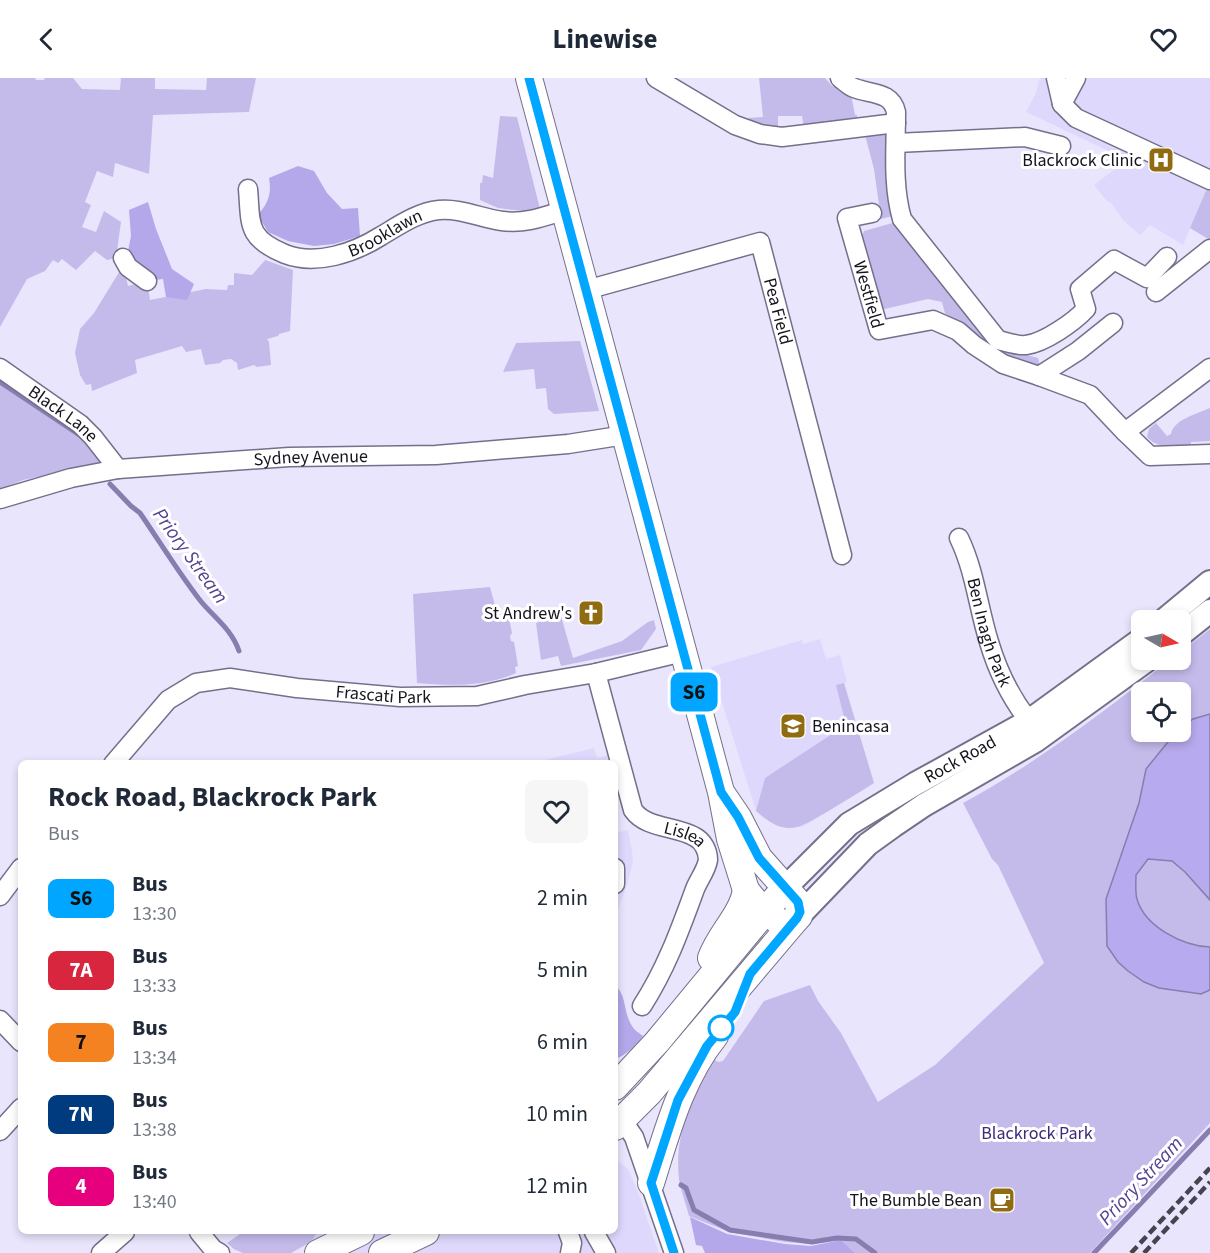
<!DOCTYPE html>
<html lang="en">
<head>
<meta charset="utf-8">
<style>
	:root { --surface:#fff; --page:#f6f6f7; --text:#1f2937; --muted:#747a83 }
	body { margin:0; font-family:"Source Sans 3",sans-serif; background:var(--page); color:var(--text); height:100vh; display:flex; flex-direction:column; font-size:22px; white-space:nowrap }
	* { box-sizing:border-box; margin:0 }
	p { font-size:20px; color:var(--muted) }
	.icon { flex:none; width:33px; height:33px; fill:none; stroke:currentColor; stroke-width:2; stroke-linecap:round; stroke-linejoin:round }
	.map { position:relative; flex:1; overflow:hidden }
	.drawer { position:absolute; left:18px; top:682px; width:600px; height:474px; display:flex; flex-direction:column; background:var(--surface); border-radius:9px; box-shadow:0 3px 9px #0003 }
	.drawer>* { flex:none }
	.badge { padding:0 12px; border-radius:9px; font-size:21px; line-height:39px }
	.needle { width:39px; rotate:99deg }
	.buttons { position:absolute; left:1131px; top:532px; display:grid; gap:12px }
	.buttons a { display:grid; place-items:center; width:60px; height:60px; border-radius:9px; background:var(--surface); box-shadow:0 3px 9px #0003; font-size:30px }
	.map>.badge { position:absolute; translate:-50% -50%; box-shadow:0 0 0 3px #fff }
	.round { display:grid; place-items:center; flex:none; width:63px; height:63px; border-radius:9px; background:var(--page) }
	.head { display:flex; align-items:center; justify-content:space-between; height:102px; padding:0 30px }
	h1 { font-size:28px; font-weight:700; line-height:45px }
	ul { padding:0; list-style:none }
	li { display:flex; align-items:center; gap:18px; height:72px; padding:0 30px }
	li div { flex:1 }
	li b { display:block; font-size:22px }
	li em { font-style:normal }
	li .badge { min-width:66px; font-weight:700; text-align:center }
	header { display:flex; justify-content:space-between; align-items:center; height:78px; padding:0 30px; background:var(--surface); font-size:27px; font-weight:700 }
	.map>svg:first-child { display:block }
	.built { fill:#dfd8fd }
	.green { fill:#c4bbeb; fill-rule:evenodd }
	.forest { fill:#b4a7ea }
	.water { fill:#b8aaee; stroke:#877daf; stroke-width:1.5 }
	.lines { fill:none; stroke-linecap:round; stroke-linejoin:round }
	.stream { stroke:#877daf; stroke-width:5 }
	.minor-casing { stroke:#74708a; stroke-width:21 }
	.major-casing { stroke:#74708a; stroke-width:26 }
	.highway-casing { stroke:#74708a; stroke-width:28 }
	.minor { stroke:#fff; stroke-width:18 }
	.major { stroke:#fff; stroke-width:22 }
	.highway { stroke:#fff; stroke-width:26 }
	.rail { stroke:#464350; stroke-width:4.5; stroke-dasharray:9 4.5; stroke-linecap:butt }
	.line-casing { stroke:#fff; stroke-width:14 }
	.line { stroke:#00a6ff; stroke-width:9 }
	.stop-dot { fill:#fff; stroke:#00a6ff; stroke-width:3 }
	.labels { text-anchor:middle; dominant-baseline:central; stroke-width:6; stroke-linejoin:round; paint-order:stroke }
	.poi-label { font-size:18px; fill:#15131d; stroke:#fff; text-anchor:end }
	.street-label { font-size:18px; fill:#15131d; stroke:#fff }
	.park-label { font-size:18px; fill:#412976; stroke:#fff }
	.water-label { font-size:20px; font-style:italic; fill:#574190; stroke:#fff }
</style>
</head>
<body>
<header><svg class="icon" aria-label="back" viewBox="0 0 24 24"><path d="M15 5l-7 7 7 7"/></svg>Linewise<svg class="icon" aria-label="heart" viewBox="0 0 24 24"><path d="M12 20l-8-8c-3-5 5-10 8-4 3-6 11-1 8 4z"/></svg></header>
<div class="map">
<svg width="1210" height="1175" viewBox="0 0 1210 1175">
	<rect width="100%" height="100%" fill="#e9e5fd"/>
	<g class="built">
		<path d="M1040,0H1210V109L1208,108L1183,167L1150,147L1140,157L1123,142L1112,126L1106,122L1094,107L1115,91L1112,88L1111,74L1026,34L1036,15Z"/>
		<path d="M820,561L826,581L840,577L847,604L844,605L874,705L802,749H782L774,746L756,733L711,589L802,562L803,566Z"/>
		<path d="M594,670L597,680L608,677L610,685H533Z"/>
		<path d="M628,752L632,772L633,784L625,813L615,837V753L616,755Z"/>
		<path d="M615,1081L628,1091L639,1117L659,1175H318L305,1154H615Z"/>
	</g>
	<g class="green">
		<path d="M0,0H35L36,2H44L45,0H73L82,11L120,12L121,0H155V11L206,12L207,0H256L249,34L153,37L149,96L115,85L113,99L97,93L85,124L91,127L82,149L96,154L104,133L121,144L116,180L107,182L95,173L76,192L62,181L58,185L53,182L45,193L27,201L0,249Z"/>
		<path d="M759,0H825L832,8L851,16L855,37H857V47L804,50L802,38H778V53L769,54L748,40L763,39Z"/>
		<path d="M500,38L517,39L541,135L498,130L480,122V105H482L483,97L493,100Z"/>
		<path d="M886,54L888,96L893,138L881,141L874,91L865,57Z"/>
		<path d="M1208,108L1210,109V162L1190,150Z"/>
		<path d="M896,144L994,268L1038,280L1040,289L1000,275L945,235L942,224L928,221L880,232L860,162L864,153Z"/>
		<path d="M265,182L293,192L290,253L279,256L278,258L267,261L269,264L271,287L257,289L254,287L238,292L237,285L231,281L223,282L220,285L205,287L201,271L186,274L182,268L135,282L137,295L92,313L91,306L86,307L80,297L75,275L80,251L94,235L121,191L135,197L126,199L128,208L147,203L150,222L206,211L227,212L228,207H234V195L252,197Z"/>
		<path d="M580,263L599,333L554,336L548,331L546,310L536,311L534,291L503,294L516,265Z"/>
		<path d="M0,297L59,336L108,384L23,402L0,411Z"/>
		<path d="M1210,330V363L1191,364V367C1174,368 1159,372 1147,359L1149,351L1156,345L1167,358L1171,356C1174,341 1197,336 1210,330Z"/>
		<path d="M490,509L499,542L509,540L512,555L510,558L511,563L514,564L518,588L515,589L516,595C484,609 451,608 417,605L413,516Z"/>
		<path d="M561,538L573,580L622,563L648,544L654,542L656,551L641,572L561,588L558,578L541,582L536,545Z"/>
		<path d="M1210,551V1045L1090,1175H855L841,1162L810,1166L785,1164L729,1154L689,1138C686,1126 681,1113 679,1101C674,1058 691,1017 715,982L718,984L723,983L764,923L810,907L818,923L841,955L878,1024L935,987L1044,885L998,787L992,781L963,725C1037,685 1103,634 1170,582H1180L1181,574ZM1142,615H1180V654H1142Z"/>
		<path d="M844,605L874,705C860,714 845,723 830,732C799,750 787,761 756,733L765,700L832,656L847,651L836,607Z"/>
		<path d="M243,1154H317L311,1164L291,1175H243L234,1171L227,1165Z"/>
	</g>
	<g class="forest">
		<path d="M298,88L314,93L327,115L342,131L358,130L360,158L334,166L314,168L288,163L268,154L258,137C268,125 272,116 269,100Z"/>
		<path d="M148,124L156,151L172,191L194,206L187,222L166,219L163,201L147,203L127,178L131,158L129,132Z"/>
		<path d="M615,907C627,917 623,934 632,948C634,952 639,955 643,958C636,967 627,977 615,981Z"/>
		<path d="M690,1139L727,1156L785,1166L811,1168L841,1162L855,1175H705L702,1168L696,1167Z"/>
	</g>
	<path class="water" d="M1210,636V822L1185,794L1172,783L1148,781L1136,797C1136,804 1135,814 1137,821C1145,849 1183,868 1210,869V912L1201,916L1159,910L1144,904L1128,893L1118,884L1107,868L1106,821L1139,725L1146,691L1176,654H1180L1181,650L1193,641Z"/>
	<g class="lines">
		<g class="stream">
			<path d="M0,304L78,356"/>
			<path d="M110,406L131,428L140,435C160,464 178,494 199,521C213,539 231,550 239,573"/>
			<path d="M681,1107L686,1110L694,1132L730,1152L812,1164L837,1160L856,1161L875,1175"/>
			<path d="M1094,1175L1210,1052"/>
		</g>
		<g class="minor-casing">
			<g id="minor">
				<path d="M656,0L735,47L760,56L782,59L896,45"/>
				<path d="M840,0C844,3 848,7 852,9C869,17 891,12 896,34C896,69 892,106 902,141L998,262C1006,264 1017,268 1026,267C1044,265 1074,244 1086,231L1080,211L1114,182L1147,200L1167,179"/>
				<path d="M1056,0L1062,26L1076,40L1210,102"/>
				<path d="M1062,26L1076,0"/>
				<path d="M896,65L1025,59L1061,68"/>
				<path id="s1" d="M248,111C251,146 246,160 285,176C316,188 354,175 381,158C398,148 418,134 439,132C460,130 481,140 502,143C525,146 543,139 565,132"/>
				<path id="s2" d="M872,135L847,140L879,252L933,242L958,253L974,267L1003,286L1039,298"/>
				<path d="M123,180L128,189L147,203"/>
				<path id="s3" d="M586,212L760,164L842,477"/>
				<path d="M1156,214L1210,171"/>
				<path d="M1113,245L1078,273L1039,298L1090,317L1125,354L1210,290"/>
				<path id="s4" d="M0,290L80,346L93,359L118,391"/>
				<path d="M1125,354L1150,378L1210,376"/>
				<path id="s5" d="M0,421L71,400L118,391L289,379L436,377L568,366L625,357"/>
				<path id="s6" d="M959,460C975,493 978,529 989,564C997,591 1011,620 1029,643"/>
				<path id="s7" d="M596,595L633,732C646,751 677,748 695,759C703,763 708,773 708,782C706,793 699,801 695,811C680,852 666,891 642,928"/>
				<path id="s8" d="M113,686L168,622L196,605L230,600L297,610L400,619L477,618L525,607L596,595L683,574"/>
				<path d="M615,790V806"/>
				<path d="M0,818L21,790"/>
				<path d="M0,942L21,964"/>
				<path d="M623,1043L634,1059L674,1175"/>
				<path d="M0,1053L21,1030"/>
				<path d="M199,1154L213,1171L220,1175"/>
				<path d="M568,1154L572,1165L570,1175"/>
				<path d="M594,1154L606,1175"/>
				<path d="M101,1175L125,1154"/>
			</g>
		</g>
		<g class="major-casing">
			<g id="major">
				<path d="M1163,543L1210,504"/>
				<path d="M1180,557L1210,533"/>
				<path id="s9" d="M785,810L849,746L915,706L1029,643L1142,561"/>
				<path d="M797,840L868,766L893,748L924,727L1035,663L1147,582"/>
			</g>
		</g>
		<g class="highway-casing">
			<g id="highway">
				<path d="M529,0L721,714L730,761L746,812L754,822L778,843L787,846L792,845L799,838L798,824L759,780L738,739L721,714"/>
				<path d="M711,880C720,855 742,837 746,812"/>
				<path d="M615,1009L657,964L777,819"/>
				<path d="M615,1049L649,1015L797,840"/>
				<path d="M651,1105C667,1054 681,1000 715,958"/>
				<path d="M318,1175L361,1154"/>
				<path d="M382,1175L426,1154"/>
			</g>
		</g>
		<use href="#minor" class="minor"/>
		<use href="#major" class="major"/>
		<use href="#highway" class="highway"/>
		<g class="rail">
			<path d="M1131,1175L1210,1090"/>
			<path d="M1144,1175L1210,1104"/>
		</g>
	</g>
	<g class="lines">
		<g class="line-casing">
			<path id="line" d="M529,0L721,714L738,739L759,780L798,824L800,834L797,840L750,896L735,934L707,968L678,1022L651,1105L674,1175"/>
		</g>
		<use href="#line" class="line"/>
	</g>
	<defs>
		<g id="hospital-square" transform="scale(1.35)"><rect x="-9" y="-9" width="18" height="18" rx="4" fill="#906b11" stroke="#fff"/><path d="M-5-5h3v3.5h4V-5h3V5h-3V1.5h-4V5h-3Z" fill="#fff"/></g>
		<g id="church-square" transform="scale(1.35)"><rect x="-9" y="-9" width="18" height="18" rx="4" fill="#906b11" stroke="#fff"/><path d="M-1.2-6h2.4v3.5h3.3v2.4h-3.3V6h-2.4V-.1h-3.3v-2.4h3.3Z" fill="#fff"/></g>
		<g id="school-square" transform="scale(1.35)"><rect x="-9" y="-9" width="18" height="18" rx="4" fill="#906b11" stroke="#fff"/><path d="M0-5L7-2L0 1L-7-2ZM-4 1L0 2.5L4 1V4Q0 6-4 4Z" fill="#fff"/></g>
		<g id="cafe-square" transform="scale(1.35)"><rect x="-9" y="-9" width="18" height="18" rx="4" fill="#906b11" stroke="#fff"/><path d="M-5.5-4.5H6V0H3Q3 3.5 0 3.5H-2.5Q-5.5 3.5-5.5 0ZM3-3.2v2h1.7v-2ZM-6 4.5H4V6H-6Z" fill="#fff"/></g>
	</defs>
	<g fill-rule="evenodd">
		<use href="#hospital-square" x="1161" y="82"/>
		<use href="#church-square" x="591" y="535"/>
		<use href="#school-square" x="793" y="648"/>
		<use href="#cafe-square" x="1002" y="1122"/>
	</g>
	<circle class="stop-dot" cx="721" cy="950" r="12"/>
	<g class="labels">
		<g class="poi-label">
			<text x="1142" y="82">Blackrock Clinic</text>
			<text x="572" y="535">St Andrew's</text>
			<text x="812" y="648" text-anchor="start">Benincasa</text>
			<text x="982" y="1122">The Bumble Bean</text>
		</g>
		<g class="street-label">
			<text stroke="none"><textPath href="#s1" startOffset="188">Brooklawn</textPath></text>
			<text stroke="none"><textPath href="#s2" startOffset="105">Westfield</textPath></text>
			<text stroke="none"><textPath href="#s3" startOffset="252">Pea Field</textPath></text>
			<text stroke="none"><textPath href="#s4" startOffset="78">Black Lane</textPath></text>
			<text stroke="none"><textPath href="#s5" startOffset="315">Sydney Avenue</textPath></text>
			<text stroke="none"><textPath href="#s6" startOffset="99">Ben Inagh Park</textPath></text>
			<text stroke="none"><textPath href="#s8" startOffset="306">Frascati Park</textPath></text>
			<text stroke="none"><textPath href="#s9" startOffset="219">Rock Road</textPath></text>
			<text stroke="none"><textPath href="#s7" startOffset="200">Lislea</textPath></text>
		</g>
		<g class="park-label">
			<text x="1037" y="1055">Blackrock Park</text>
		</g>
		<g class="water-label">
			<text transform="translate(190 478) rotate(54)">Priory Stream</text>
			<text transform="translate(1141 1103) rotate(-47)">Priory Stream</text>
		</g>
	</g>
</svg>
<div class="buttons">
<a><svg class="needle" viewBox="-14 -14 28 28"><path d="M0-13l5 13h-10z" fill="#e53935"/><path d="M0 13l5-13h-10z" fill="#747a83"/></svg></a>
<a><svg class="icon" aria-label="locate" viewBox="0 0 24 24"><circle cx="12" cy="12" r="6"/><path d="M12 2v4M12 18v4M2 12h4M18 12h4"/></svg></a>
</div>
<b class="badge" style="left:694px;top:614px;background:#00a6ff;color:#111">S6</b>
<section class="drawer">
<div class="head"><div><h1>Rock Road, Blackrock Park</h1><p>Bus</p></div><a class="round"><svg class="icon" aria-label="heart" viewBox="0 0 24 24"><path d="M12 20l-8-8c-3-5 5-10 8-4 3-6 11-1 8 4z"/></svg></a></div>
<ul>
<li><span class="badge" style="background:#00a6ff;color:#111">S6</span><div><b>Bus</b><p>13:30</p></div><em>2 min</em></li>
<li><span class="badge" style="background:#d7263d;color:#fff">7A</span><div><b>Bus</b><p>13:33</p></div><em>5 min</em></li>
<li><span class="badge" style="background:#f58220;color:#111">7</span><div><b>Bus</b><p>13:34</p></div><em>6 min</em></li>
<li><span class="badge" style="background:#003b80;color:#fff">7N</span><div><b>Bus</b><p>13:38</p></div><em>10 min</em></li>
<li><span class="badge" style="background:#e6007e;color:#fff">4</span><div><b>Bus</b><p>13:40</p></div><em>12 min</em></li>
</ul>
</section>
</div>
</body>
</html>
